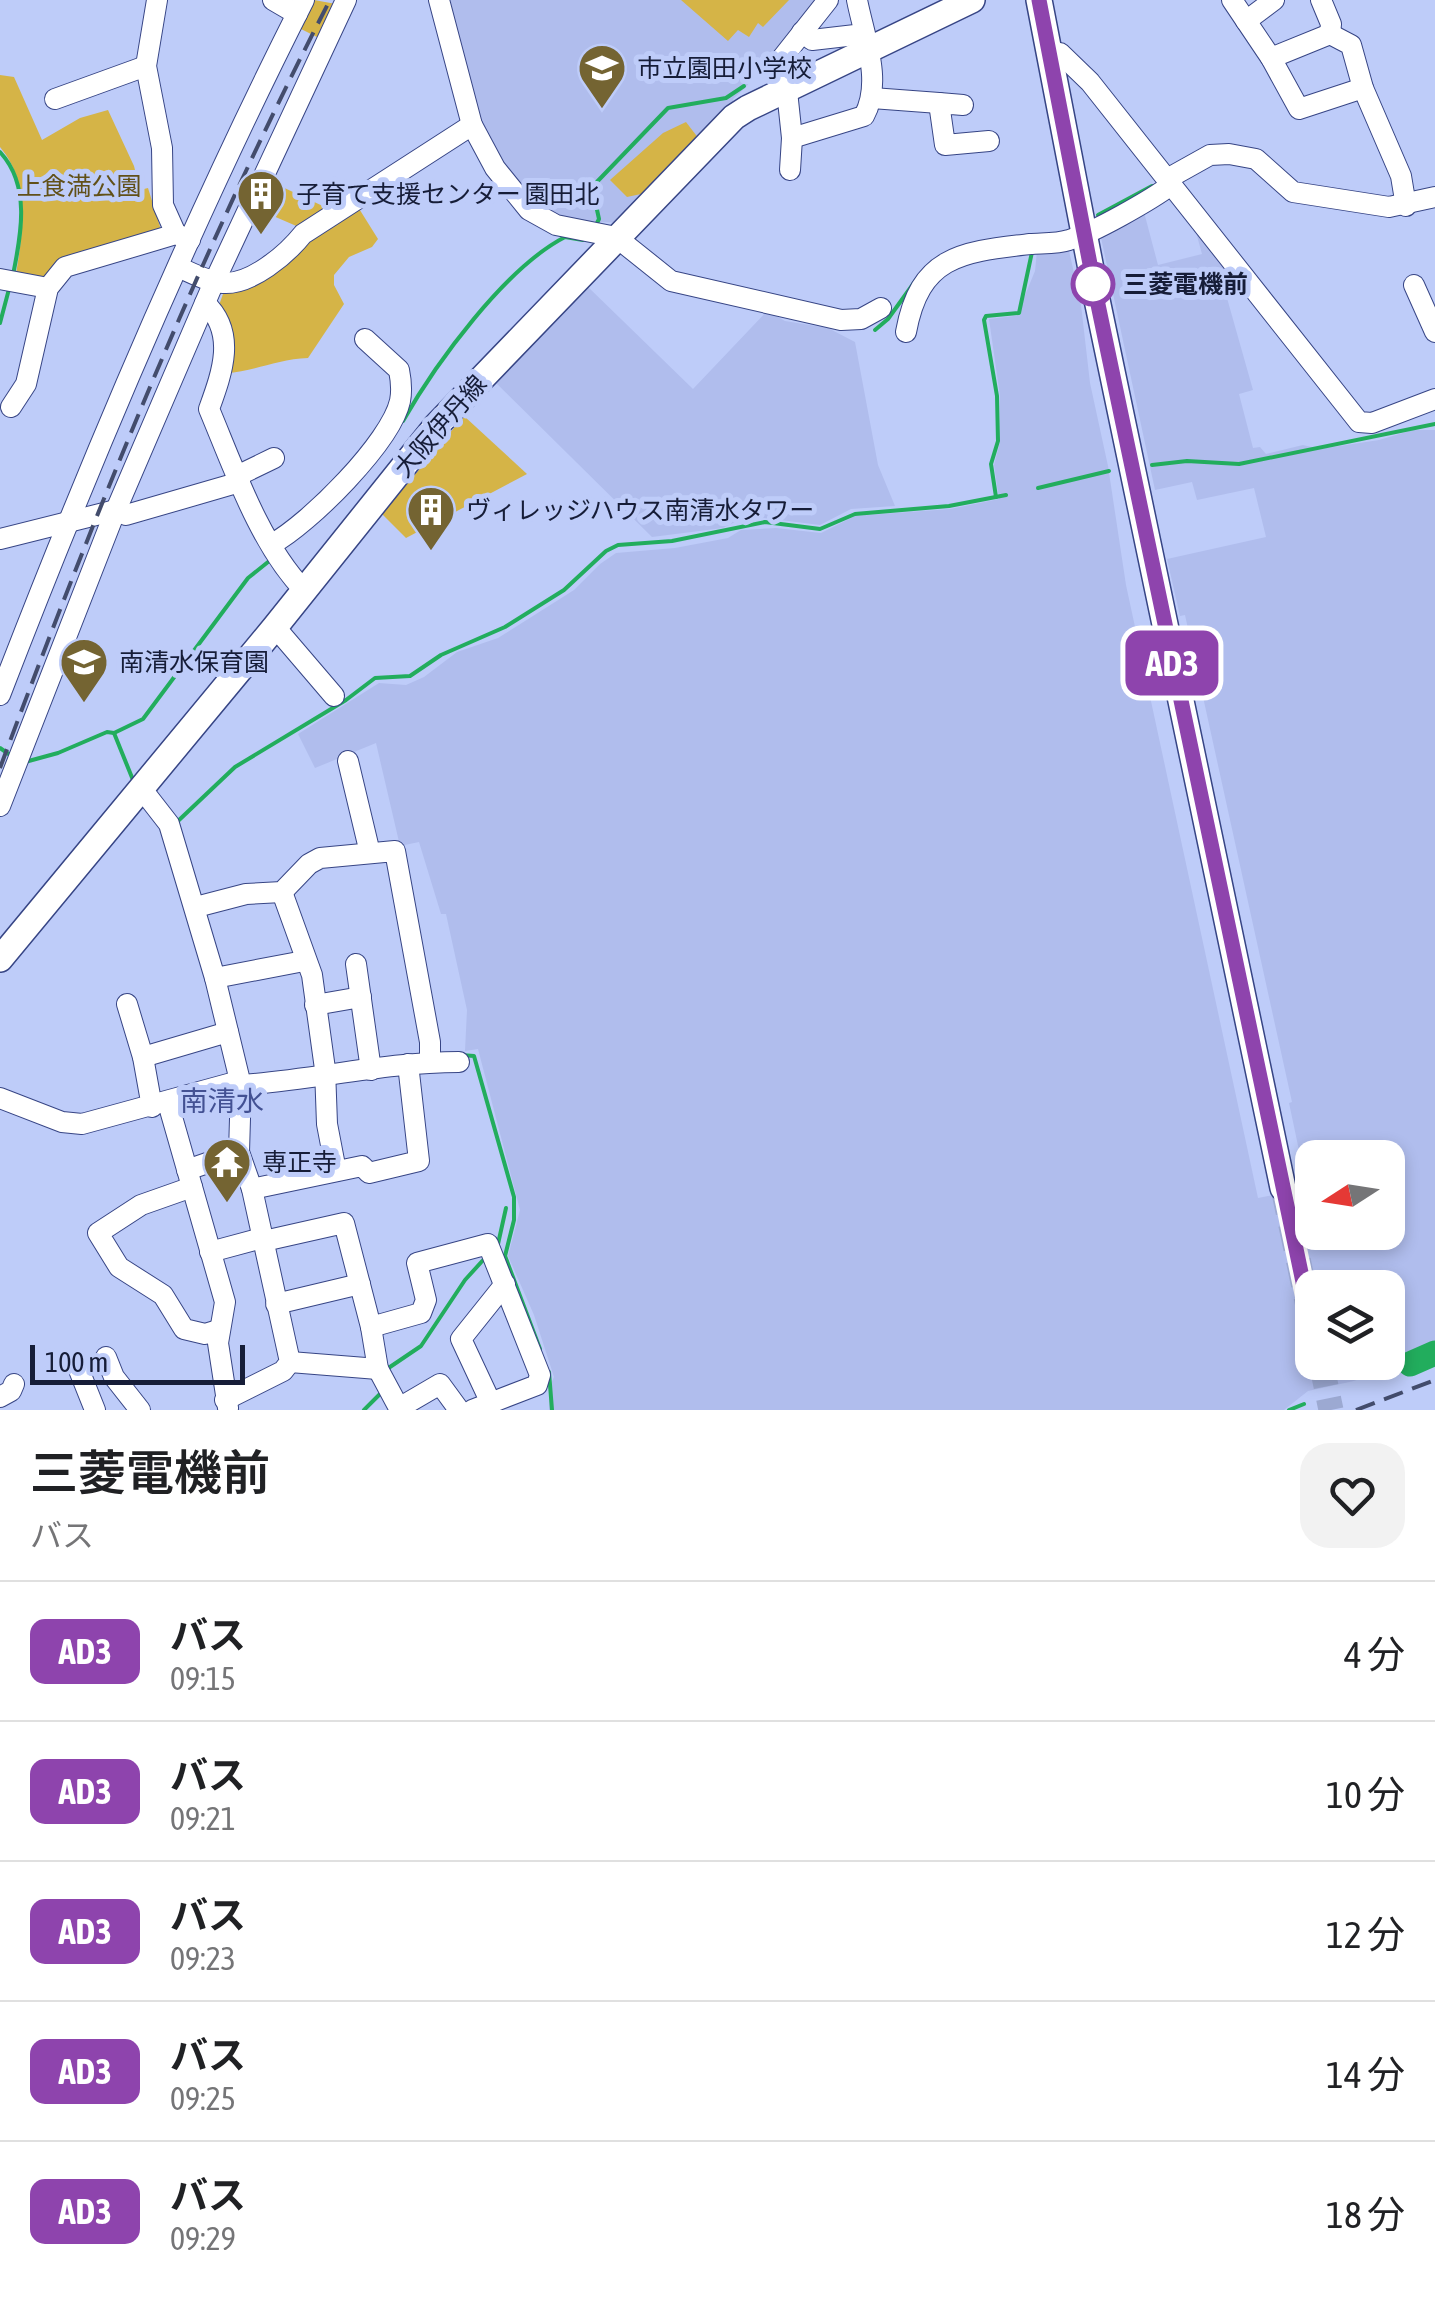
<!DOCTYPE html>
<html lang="ja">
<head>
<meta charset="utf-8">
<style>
	:root { --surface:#fff; --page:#f2f2f2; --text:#202124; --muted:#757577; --line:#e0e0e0 }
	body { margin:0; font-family:"Asap Condensed","Noto Sans JP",sans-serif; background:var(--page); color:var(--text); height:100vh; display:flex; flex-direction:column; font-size:38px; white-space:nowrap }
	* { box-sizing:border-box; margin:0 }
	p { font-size:32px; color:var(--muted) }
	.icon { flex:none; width:55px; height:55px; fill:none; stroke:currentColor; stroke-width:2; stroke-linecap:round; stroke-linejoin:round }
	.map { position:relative; height:1410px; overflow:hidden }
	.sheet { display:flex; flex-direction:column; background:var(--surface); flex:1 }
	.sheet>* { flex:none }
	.badge { padding:0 20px; border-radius:15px; font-size:35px; line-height:65px }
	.needle { width:65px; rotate:258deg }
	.fabs { position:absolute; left:1295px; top:1140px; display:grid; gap:20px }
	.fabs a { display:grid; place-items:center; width:110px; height:110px; border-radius:20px; background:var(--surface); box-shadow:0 5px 15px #0003; font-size:50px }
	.scale { position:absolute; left:30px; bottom:25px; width:215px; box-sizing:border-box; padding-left:10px; border:5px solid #161d38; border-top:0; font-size:28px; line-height:35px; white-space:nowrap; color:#161d38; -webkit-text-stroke:8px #beccf9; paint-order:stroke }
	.map>.badge { position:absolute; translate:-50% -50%; box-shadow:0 0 0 5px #fff }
	.round { display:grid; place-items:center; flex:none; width:105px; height:105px; border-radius:30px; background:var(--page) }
	.headline { display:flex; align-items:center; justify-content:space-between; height:170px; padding:0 30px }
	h1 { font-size:48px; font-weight:600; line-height:75px }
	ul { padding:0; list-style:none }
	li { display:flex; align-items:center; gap:30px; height:140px; padding:0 30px; border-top:2px solid var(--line) }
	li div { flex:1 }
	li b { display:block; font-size:38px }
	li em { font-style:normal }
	li .badge { min-width:110px; font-weight:700; text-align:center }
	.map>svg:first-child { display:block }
	.built { fill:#b0bded; fill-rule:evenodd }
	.green { fill:#d5b447 }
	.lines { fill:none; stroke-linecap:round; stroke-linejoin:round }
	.stream { stroke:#22ad5d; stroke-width:4 }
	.river { stroke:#22ad5d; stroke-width:25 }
	.major-tunnel { stroke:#9ca9d2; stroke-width:25; stroke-dasharray:25 12; stroke-linecap:butt }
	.minor-casing { stroke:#374585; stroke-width:22 }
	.major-casing { stroke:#374585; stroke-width:28 }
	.minor { stroke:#fff; stroke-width:20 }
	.major { stroke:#fff; stroke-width:25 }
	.rail { stroke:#434c6c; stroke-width:4; stroke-dasharray:20 10; stroke-linecap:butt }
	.line-casing { stroke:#fff; stroke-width:22 }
	.line { stroke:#8e44ad; stroke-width:15 }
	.stop-dot { fill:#fff; stroke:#8e44ad; stroke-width:5 }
	.labels { text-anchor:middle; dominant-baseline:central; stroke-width:10; stroke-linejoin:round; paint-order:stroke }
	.poi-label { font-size:25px; fill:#161d38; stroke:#beccf9; text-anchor:start }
	.park-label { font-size:25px; fill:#615018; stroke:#beccf9 }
	.stop-label { font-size:25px; font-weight:bold; fill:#161d38; stroke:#beccf9; text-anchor:start }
	.street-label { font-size:25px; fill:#161d38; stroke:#beccf9 }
	.neighbourhood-label { font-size:28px; fill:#435193; stroke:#beccf9 }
</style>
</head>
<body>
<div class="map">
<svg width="1435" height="1410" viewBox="0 0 1435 1410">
	<rect width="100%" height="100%" fill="#beccf9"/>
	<g class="built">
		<path d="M448,0H815L746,87L733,99L735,107L621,223L577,221L557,215L531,197L498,154L476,116Z"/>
		<path d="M1144,212L1158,265L1202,254L1194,225L1237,281L1225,291L1253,390L1239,394L1253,448L1260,447L1266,454L1303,445L1320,449L1379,440L1413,430H1435V1350L1354,1381L1308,1391L1284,1410H549V1388L554,1377L534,1315L508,1256L520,1210L478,1049L465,1051L467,1010L446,914H441L419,842L400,846L376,743L315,768L298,734L379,683L406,685L424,677L457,652L498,638L574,590L600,564L616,553L675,548L728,538L741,530L776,528L821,533L855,516L950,509L999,499L994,465L1000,442V396L989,319L1021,315V305L1035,271L1037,251L1068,246L1081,305L1090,383L1108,466L1126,585L1258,1198L1307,1188L1289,1103L1292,1102L1185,615L1180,616L1167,559L1266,537L1254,488L1197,500L1192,482L1155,490L1100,233ZM1312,1158H1388V1232H1312ZM1312,1288H1388V1362H1312Z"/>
		<path d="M586,285L693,389L767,311L785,321L828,328L855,342L878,465L895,506L851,509L820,525L764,518L735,522L723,528L652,537L494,381Z"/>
	</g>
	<g class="green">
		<path d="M314,0L336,4L319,38L299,28Z"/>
		<path d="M681,0H789L763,27L758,23L749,37L738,30L728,41Z"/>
		<path d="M0,75L14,77L42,140L80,118L108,110L134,166L140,190L148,188L162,233L40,281L16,274C23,230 31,184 0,147Z"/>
		<path d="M686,122L699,139L650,192L627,197L610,180L663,133Z"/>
		<path d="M276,184L327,208L301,228L264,212Z"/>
		<path d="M358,207L378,239L372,247L349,257L334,275V285L344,304L308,358C277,359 253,372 226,373L218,308L223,294L265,274L307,238Z"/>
		<path d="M464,416L527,474L406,538L382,514Z"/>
	</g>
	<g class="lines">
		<g class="stream">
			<path d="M0,152C31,185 21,235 13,275"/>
			<path d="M1098,215L1152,186"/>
			<path d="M597,223L599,219L592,187L668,108L726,98L744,86"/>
			<path d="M0,323L9,289"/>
			<path d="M875,330L888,319L916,280"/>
			<path d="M403,421C436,363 505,268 565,237L583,240"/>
			<path d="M1152,465L1187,461L1239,464L1435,424"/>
			<path d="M1038,488L1109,471"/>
			<path d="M996,497L991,464L998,441L997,396L984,320L986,316L1019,313L1032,252"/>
			<path d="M114,733L133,780"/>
			<path d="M0,748L13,757"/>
			<path d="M25,762L58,753L107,732L114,733L143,719L248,578L273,558"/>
			<path d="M178,821L235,767L346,700L375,678L410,676L441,655L505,627L564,590L606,551L618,545L672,541L765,522L820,529L855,514L949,506L1006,495"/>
			<path d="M461,1055L474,1056L514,1197V1220L505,1256L540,1349"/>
			<path d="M498,1244L506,1208"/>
			<path d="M387,1369L421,1346L465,1280L485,1258"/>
			<path d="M549,1372L552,1410"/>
			<path d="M364,1410L382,1392"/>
			<path d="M1289,1410L1304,1404"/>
		</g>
		<path class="river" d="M1410,1364L1435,1353"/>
		<g class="major-tunnel">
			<path d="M1283,1188L1312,1325"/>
			<path d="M1321,1362L1331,1410"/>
		</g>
		<g class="minor-casing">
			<g id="minor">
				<path d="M157,0L146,66L162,148L163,205L176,234"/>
				<path d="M273,0L297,14"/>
				<path d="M439,0L472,125L495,168L529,210L556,225L616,237L671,281L841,320L861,319L881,308"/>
				<path d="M1232,0L1271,58L1299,109L1363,88"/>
				<path d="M1321,0L1331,24L1330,34"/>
				<path d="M1246,21L1274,0"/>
				<path d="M802,32L812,40L864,34"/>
				<path d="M1050,54L1060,53L1090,82L1359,422L1372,423L1435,399"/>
				<path d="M1271,58L1330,34L1351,45L1363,88L1401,176L1406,206"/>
				<path d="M787,91L792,138L790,170"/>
				<path d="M781,94L775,67L828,0"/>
				<path d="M872,98L939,103"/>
				<path d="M55,99L146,66"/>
				<path d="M963,105L939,103L945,145L989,141"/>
				<path d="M792,138L864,116C883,82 864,36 857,0"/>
				<path d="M1167,179L1210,155L1229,154L1256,159L1293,192L1389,207L1435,197"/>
				<path d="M178,267C192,273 208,282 223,283C251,285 287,254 303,234L472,125"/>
				<path d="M0,279L48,288"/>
				<path d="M1414,285L1435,332"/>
				<path d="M205,303C237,333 222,373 209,409C233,466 260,545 304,590"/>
				<path d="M906,332C920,255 962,252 1030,244C1042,243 1057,244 1069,240C1093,233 1151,200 1171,185"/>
				<path d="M11,407L26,384L48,288L65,267L176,234L190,240"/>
				<path d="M237,476L274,458"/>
				<path d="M0,539L116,510L126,515L240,482"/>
				<path d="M272,544C309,524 391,442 400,401C402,391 401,380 399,370L365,339"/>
				<path d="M275,627L334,696"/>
				<path d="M0,695C91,459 190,225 304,0"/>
				<path d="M348,761L370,853"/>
				<path d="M141,788L169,824L215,978L241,1085L239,1152L252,1189L290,1362L283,1371L225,1400"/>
				<path d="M0,806L113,517L211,289L346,0"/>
				<path d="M282,892L312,975L325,1069L327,1124L336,1171"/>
				<path d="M196,907L246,894L282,892L309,864L320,858L395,851L430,1042V1062"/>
				<path d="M356,964L371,1070"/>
				<path d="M215,978L304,961"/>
				<path d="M127,1004L143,1057L152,1107"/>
				<path d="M315,1005L361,997"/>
				<path d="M143,1057L228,1032"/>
				<path d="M241,1085C314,1080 386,1062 459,1062"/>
				<path d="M0,1098L62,1122L82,1124L239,1081"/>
				<path d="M168,1103L225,1302L218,1343L228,1408"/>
				<path d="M187,1170L239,1152"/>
				<path d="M192,1187L141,1205L98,1233L119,1267L163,1295L184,1329L205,1334L218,1330"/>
				<path d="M252,1189L362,1166L369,1173L419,1161L408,1064"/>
				<path d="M264,1241L344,1223L371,1327L378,1369L290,1362"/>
				<path d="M210,1252L262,1238"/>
				<path d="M276,1304L360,1284"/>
				<path d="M371,1327L421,1313L426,1300L417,1263L488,1244L540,1375L537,1385L472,1410"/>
				<path d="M106,1357L114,1377L140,1410"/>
				<path d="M77,1365L95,1410"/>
				<path d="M378,1369L400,1410"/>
				<path d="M0,1397L11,1391L14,1384"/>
				<path d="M490,1401L461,1339L505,1284"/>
				<path d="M399,1408L440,1384L459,1410"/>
			</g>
		</g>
		<g class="major-casing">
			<g id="major">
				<path d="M1039,0L1096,295L1283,1188"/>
				<path d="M0,959L275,627L436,426L734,117L748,108L972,0"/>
			</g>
		</g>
		<use href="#minor" class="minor"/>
		<use href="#major" class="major"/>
		<g class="rail">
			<path d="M0,768C97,507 202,248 330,0"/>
			<path d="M1356,1410L1435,1380"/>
		</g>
	</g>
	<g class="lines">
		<g class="line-casing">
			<path id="line" d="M1039,0L1096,295L1312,1325"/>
		</g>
		<use href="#line" class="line"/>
	</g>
	<defs>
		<g id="school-pin" transform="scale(2.5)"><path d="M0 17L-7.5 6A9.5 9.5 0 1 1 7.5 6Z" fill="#746432" stroke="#beccf9"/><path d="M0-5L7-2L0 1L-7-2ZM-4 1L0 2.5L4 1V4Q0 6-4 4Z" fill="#fff"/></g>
		<g id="building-pin" transform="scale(2.5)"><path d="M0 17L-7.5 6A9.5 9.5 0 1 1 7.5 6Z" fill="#746432" stroke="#beccf9"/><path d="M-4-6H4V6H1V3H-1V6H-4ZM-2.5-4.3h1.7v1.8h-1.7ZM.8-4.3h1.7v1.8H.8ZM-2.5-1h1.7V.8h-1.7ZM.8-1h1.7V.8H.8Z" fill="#fff"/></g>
		<g id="temple-pin" transform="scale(2.5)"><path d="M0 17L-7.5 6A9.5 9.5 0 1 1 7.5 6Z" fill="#746432" stroke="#beccf9"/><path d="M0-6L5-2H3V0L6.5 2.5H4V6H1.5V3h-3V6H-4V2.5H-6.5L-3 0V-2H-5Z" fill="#fff"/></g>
	</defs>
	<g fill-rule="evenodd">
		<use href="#school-pin" x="602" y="68"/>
		<use href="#building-pin" x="261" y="194"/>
		<use href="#building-pin" x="431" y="510"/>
		<use href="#school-pin" x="84" y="662"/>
		<use href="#temple-pin" x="227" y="1162"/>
	</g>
	<circle class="stop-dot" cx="1093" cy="284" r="20"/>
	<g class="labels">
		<g class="poi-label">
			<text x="637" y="68">市立園田小学校</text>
			<text x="296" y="194">子育て支援センター 園田北</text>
			<text x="466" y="510">ヴィレッジハウス南清水タワー</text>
			<text x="119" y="662">南清水保育園</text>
			<text x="262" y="1162">専正寺</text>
		</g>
		<g class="park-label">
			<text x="79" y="186">上食満公園</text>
		</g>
		<g class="stop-label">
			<text x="1123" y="284">三菱電機前</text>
		</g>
		<g class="street-label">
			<text transform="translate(440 426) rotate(-49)">大阪伊丹線</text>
		</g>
		<g class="neighbourhood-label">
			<text x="222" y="1101">南清水</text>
		</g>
	</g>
</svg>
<div class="fabs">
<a><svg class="needle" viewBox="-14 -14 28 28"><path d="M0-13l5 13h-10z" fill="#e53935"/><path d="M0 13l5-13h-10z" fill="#757577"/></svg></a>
<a><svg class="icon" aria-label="layers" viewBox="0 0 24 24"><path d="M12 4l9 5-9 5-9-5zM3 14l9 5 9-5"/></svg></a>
</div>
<div class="scale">100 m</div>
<b class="badge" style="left:1172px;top:663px;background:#8e44ad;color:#fff">AD3</b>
</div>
<section class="sheet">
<div class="headline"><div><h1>三菱電機前</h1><p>バス</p></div><a class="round"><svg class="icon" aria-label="heart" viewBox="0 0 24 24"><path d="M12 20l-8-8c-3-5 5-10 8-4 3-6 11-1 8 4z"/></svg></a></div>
<ul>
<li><span class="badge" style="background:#8e44ad;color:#fff">AD3</span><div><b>バス</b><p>09:15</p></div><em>4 分</em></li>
<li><span class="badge" style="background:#8e44ad;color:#fff">AD3</span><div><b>バス</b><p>09:21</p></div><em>10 分</em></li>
<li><span class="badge" style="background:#8e44ad;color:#fff">AD3</span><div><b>バス</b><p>09:23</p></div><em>12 分</em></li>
<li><span class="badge" style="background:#8e44ad;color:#fff">AD3</span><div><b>バス</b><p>09:25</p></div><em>14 分</em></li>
<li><span class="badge" style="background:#8e44ad;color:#fff">AD3</span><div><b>バス</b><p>09:29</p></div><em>18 分</em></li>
</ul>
</section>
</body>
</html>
